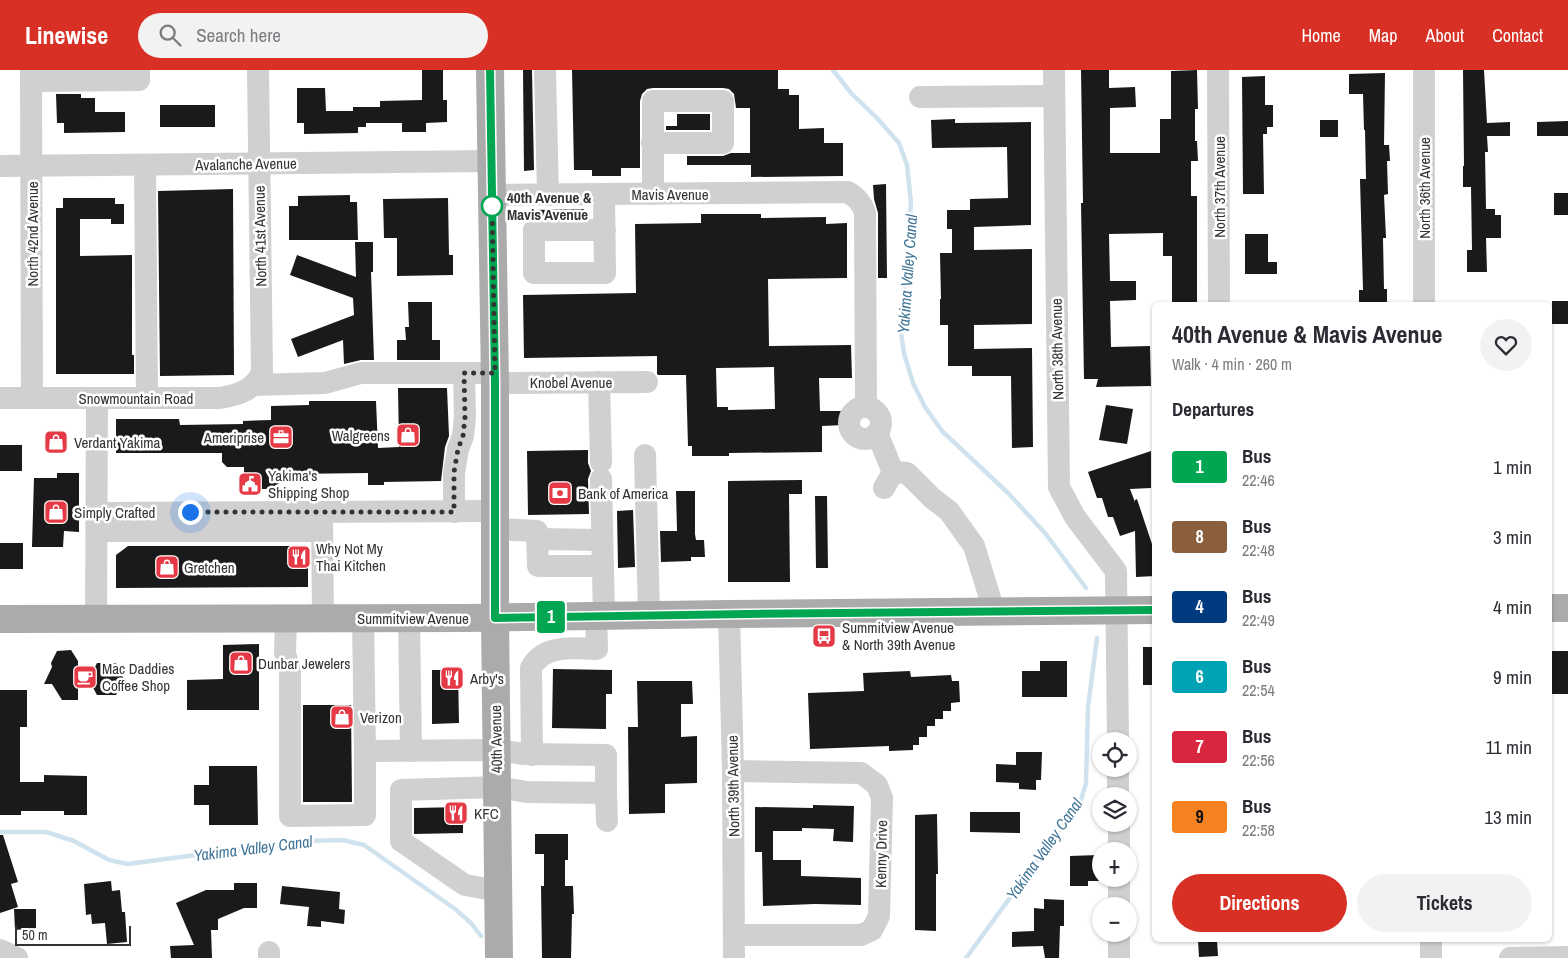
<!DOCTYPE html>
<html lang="en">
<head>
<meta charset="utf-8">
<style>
	:root { --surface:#fff; --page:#f2f2f3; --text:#2b2b33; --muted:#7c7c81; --accent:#d93025 }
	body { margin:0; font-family:"Archivo Narrow",sans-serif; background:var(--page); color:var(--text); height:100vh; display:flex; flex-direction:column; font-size:19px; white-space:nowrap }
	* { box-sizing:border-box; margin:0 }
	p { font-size:16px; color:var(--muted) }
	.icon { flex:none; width:28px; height:28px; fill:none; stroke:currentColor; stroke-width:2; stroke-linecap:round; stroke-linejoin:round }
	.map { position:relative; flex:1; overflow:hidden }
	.panel { position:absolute; left:1152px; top:232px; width:400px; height:640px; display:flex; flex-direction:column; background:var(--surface); border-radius:8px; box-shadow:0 1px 4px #0004 }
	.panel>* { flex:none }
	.badge { padding:0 10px; border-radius:4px; font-size:18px; line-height:32px }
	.tools { position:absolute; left:1092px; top:662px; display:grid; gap:10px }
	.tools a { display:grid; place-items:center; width:45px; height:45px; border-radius:50%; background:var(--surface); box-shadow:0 1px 4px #0004; font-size:25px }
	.scale { position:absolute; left:15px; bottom:12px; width:116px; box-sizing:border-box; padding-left:5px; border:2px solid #333; border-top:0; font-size:14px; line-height:18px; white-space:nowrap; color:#333; -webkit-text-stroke:4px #fff; paint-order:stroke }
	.you { position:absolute; width:25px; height:25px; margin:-12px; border:4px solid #fff; border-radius:50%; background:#1a73e8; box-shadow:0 0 0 8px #1a73e833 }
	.map>.badge { position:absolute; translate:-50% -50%; box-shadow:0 0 0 2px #fff }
	h2 { padding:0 20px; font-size:19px; line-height:45px }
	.round { display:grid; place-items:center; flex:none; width:52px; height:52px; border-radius:26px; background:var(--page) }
	.summary { display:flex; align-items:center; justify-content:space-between; height:85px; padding:0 20px }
	h1 { font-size:24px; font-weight:800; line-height:38px }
	.primary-button { display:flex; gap:10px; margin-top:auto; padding:10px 20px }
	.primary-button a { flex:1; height:58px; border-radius:30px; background:var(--accent); color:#fff; font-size:20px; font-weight:800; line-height:58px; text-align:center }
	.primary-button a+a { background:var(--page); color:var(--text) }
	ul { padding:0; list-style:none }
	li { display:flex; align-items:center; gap:15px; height:70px; padding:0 20px }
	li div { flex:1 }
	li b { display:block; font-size:19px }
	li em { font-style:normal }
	li .badge { min-width:55px; font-weight:700; text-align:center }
	header { display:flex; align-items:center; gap:30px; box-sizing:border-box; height:70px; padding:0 25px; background:var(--accent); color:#fff }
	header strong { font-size:24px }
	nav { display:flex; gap:28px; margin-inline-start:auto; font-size:18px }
	.search { width:350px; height:45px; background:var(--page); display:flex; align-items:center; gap:12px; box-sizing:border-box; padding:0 18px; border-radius:28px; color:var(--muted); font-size:19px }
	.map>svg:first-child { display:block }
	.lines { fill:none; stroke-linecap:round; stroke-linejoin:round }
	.stream { stroke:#cfe2ee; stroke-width:4.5 }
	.building { fill:#1a1a1a; fill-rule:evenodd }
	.minor { stroke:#d0d0d0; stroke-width:22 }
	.major { stroke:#ababab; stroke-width:28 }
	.line-casing { stroke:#fff; stroke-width:11 }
	.line { stroke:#00a651; stroke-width:8 }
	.walk { stroke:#333; stroke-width:5; stroke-dasharray:0 9 }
	.stop-dot { fill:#fff; stroke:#00a651; stroke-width:2.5 }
	.labels { text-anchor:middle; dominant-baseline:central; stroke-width:5; stroke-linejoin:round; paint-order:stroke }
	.street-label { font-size:15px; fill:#333; stroke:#fff }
	.stop-label { font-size:15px; font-weight:bold; fill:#333; stroke:#fff; text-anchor:start }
	.poi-label { font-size:15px; fill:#333; stroke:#fff; text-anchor:start }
	.water-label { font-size:16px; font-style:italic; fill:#3f7597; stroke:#fff }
</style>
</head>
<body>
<header>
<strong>Linewise</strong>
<div class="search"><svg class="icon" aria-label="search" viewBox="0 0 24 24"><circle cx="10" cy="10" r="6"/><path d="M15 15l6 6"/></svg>Search here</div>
<nav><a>Home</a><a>Map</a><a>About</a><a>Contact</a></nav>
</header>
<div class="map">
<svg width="1568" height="888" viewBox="0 0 1568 888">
	<rect width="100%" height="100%" fill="#fff"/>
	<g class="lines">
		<g class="stream">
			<path d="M833,0L851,23L877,48L899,73L907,95L911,133L901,263L904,283L913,313L925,337L942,361L1008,423L1045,463L1086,518"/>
			<path d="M0,762H46L74,771L109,790L128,794L302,771L343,770L364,775L455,839L471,853L481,866"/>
			<path d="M966,888L1081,730L1086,713L1088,637L1097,568"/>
		</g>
	</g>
	<g class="building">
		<path d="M422,0H443V30H447V52L426,53V62H402V53H366V57H358V63L304,64V53H297V18H325L326,41H353V37H380V31L422,30Z"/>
		<path d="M523,0H532L534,100L524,101Z"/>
		<path d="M572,0H778V19H789V25H799V59L824,58V73H843V106L751,107V95H687V86H723L731,83H750V38H736L734,24L729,19L723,18H653L647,19L642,24L640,31V98H621V106H592V100H574Z"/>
		<path d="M1081,0H1109V18L1135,17L1136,37L1110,38V83H1160V49H1171V1L1197,0L1198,39H1195V71H1197L1198,91H1191V126H1197V235H1172V186H1163V163L1109,164L1110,211H1136V230L1110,231L1111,277L1150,276L1151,316L1096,317L1098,309H1084L1081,133H1083Z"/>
		<path d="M1463,0H1484L1487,53L1510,52V66H1487L1488,82H1485L1486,139H1495V145H1501V168H1486L1487,202H1467V180H1472L1471,117H1463V96H1464Z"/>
		<path d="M1385,3L1384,75H1389L1390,91H1387L1388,124L1384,125L1386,168H1383L1384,219H1387V235H1359V220H1363L1360,109H1366L1365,60H1364L1363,24H1349V4Z"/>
		<path d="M1265,6V35H1273V57H1267V64H1263L1264,124H1243L1242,7Z"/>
		<path d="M56,24H81V28H95V42H125V62L64,63V53H57Z"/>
		<rect x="160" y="35" width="55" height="22"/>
		<path d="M677,44H710V60H666V56H677Z"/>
		<path d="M955,49V53L1031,52V155L974,157V180L1032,179V254L974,255V279L1032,278L1033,377L1012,378L1011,306H972V296H948V255H940V229H941L940,183H952V159H947V140H970V129L1008,128L1007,77L932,78L931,50Z"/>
		<rect x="1320" y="50" width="18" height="17"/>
		<path d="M1568,51V66H1537V52Z"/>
		<path d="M886,114L887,208H878V143L874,129L873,115Z"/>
		<path d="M233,119L234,305L160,306L158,121Z"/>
		<rect x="1554" y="123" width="14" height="22"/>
		<path d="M350,125V132H357L358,170H289V136H298V126Z"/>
		<path d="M63,128H115V134H124V154H111V149H80V186L132,185V285H134V304H56V138H63Z"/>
		<path d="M448,128L449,185H453V205L397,206V168H384L383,129Z"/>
		<path d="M584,139V147L531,148V140Z"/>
		<path d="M701,144H761V148L826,147V154L847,153V208L768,209L769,276L851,275L852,308H819L820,341H843L844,355L822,356V382L729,383V386H692V376H688L686,305H658L657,304V286L524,288L523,225L636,223L635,154L701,153ZM774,297L775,339L728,340V337H717L716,298Z"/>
		<path d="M1245,164H1268V192H1277V204H1245Z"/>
		<path d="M355,172H373V202H371L374,290H361L344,294L343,270L298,287L291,269L354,245L353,228L290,205L297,185L356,207Z"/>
		<rect x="1552" y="231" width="16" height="23"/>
		<path d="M408,232H432V270H440V290H397V270H406L405,257H409Z"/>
		<path d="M398,318H447L449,366L445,377L441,411L384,412V415H368V403L291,404L272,419H244V397H227L222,392V383H116V349H179L180,355L243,354V351L271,350V336L309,335V331H376L378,378L399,377Z"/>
		<path d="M1106,335L1133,339L1127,374L1099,370Z"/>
		<rect x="0" y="375" width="22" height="26"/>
		<path d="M588,380V393L591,401L588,409L589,444L528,445L527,381Z"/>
		<path d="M1151,381V418L1130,419L1135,432V430L1137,429L1154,480L1155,506L1136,507L1135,461L1120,466L1113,447H1108L1102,428H1097L1088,402Z"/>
		<path d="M57,403H79V462L64,461L63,477H32L34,408H57Z"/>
		<path d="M802,410V424H789L790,512H728V411Z"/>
		<path d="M676,421H695V464L696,470H704L705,487H691V491L661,492L660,461H677Z"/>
		<path d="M815,426H827L828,498H816Z"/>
		<path d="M633,440L635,497L618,498L617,441Z"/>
		<rect x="0" y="473" width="23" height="26"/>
		<path d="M128,476H308V517L116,518V485Z"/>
		<path d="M259,574V640H187V610L223,609V575Z"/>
		<rect x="1143" y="577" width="12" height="38"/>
		<path d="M71,580L78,591V630H62L52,614H44L52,597L51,593L57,581Z"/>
		<rect x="1550" y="581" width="18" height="43"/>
		<path d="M1040,591H1067V627H1022V601H1040Z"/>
		<path d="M97,593H116L124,609L116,625H97L82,597H95Z"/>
		<path d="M553,599L612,600V624H606V659L552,658Z"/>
		<path d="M432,600H458L459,653L432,654Z"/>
		<path d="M910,601L911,607L951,605L952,611H959L960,632L951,633V641H943V649H935V656H927V667H919V675H913V680L889,681V676L810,679L808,623L864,621L863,603Z"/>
		<path d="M637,611H692L693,634H681V667L697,666V713L665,714V743L629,744L628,657H638Z"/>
		<path d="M0,620H27V657H20V712H44V705L87,706V745H64V741H21V745H0Z"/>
		<path d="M303,635H351L352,732H303Z"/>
		<path d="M1016,682H1042L1041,710H1036V720L1019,719V713L996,712V694L1016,695Z"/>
		<path d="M209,696H257L258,755H209V735H194V715H209Z"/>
		<path d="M813,735L854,736L853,772L833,771L834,759L802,758V761H773V790H801V806L861,808V835L815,834L763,836L762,782H755V737L813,738Z"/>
		<path d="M463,737V763L414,764V738Z"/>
		<path d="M970,742H1020V763L970,762Z"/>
		<path d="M937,744L938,804H936V861L915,860V745Z"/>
		<path d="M535,764H568V790H565V816H573L574,844H572L571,888H542L541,816H544V784H535Z"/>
		<path d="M0,765H3L18,812L11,814L18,837L0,843Z"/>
		<path d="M1098,785L1099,811H1088V816H1070V786Z"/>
		<path d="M111,811L112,821L120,820L122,842H125L127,872L107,874L105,853L92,854L91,844L86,845L84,814Z"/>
		<path d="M234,813H257V838H244L218,849V860H211L212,888H171L170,876L194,875L176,833L206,820H234Z"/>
		<path d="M282,816L340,822L339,839L345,840L344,854L321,851V857L307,856L309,837L280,834Z"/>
		<path d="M1044,829L1064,830V856H1060L1059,888H1045L1043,876L1012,877V862L1034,861V838L1044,839Z"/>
		<path d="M14,839H36V858L15,860Z"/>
		<path d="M1198,870H1217L1218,886L1199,887Z"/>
	</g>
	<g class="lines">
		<g class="minor">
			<path d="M31,0L32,328"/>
			<path d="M545,0L548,125"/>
			<path d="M1054,0L1059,417L1075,447L1116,501L1118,671"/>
			<path d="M1218,0L1219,235"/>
			<path d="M1424,0V235"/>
			<path d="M31,11L139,10V0"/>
			<path d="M920,27L1054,26"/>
			<path d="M652,73H723V31H653V124"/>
			<path d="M145,95L147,328"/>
			<path d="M0,96L491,91"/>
			<path d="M604,124L605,203H534V160H605"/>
			<path d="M492,125L848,122C857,128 862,133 865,143L866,337"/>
			<path d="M599,312L601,392"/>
			<path d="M495,313L647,312"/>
			<path d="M253,315L325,313L361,303H495"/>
			<path d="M0,328H220C239,325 253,320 262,303L258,0"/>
			<circle cx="865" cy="353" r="16"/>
			<path d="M877,363L893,402"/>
			<path d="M645,385L649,545"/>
			<path d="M601,409L604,546"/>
			<path d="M884,418L893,402L907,403L932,428L949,441L974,476L994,541"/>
			<path d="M454,442V403L458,379L463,366L465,347L464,303"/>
			<path d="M97,443L495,441"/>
			<path d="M322,446L323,548"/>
			<path d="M495,459L537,461L538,496H603"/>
			<path d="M97,461H322"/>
			<path d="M537,469L602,470"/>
			<path d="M729,544L733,701L734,888"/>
			<path d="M286,548L285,583L290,601V746L365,745V681L497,680L524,684L606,685V723"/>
			<path d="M363,548L365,681"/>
			<path d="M409,548L411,681"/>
			<path d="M96,549L97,328"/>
			<path d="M532,685L531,598C543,574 574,578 597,579L596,546"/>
			<path d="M1118,699V726"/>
			<path d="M733,701L861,703L877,715L882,728L879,846L872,860L861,865H734"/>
			<path d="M1119,754V781"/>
			<path d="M1119,809V836"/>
			<path d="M499,821L465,815L401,771V720L497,717L527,722L606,723L607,751"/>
			<path d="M1119,864V888"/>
			<path d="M1431,870V888"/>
			<path d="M0,880L17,888"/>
			<path d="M269,882V888"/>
			<path d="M1510,888L1568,887"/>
		</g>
		<g class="major">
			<path d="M490,0L495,313V548L499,888"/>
			<path d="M1550,538H1568"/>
			<path d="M0,549L466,548L729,544L1155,540"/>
		</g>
	</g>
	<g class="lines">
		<g class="line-casing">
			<path id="line" d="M490,0L495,313V548L747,544L1155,540"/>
		</g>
		<use href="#line" class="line"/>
		<path class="walk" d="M190,442H454V402L458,379L463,366L465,347L464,303H495L492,136"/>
	</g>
	<defs>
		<g id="shop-square" transform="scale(1.25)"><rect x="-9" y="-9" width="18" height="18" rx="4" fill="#e63946" stroke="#fff"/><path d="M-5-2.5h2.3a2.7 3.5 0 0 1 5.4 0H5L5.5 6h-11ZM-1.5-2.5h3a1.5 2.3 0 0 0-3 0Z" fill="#fff"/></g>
		<g id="office-square" transform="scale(1.25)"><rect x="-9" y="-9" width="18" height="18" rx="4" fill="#e63946" stroke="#fff"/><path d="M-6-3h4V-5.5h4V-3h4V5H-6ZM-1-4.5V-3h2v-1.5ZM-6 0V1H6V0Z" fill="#fff"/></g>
		<g id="civic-square" transform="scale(1.25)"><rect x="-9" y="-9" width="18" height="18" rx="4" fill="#e63946" stroke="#fff"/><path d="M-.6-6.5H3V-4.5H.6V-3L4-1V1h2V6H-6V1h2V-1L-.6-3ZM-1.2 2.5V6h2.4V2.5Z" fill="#fff"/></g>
		<g id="bank-square" transform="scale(1.25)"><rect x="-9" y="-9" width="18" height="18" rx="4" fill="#e63946" stroke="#fff"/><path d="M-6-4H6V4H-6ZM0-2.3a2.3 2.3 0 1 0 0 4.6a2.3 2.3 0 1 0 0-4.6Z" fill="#fff"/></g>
		<g id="restaurant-square" transform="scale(1.25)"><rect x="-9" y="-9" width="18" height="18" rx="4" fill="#e63946" stroke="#fff"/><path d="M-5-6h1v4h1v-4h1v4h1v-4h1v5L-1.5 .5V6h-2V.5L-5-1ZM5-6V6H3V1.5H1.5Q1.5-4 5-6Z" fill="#fff"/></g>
		<g id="bus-square" transform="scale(1.25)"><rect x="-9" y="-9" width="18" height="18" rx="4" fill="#e63946" stroke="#fff"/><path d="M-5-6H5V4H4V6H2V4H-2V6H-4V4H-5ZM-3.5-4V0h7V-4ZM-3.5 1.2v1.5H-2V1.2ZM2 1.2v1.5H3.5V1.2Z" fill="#fff"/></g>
		<g id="cafe-square" transform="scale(1.25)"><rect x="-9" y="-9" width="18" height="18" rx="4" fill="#e63946" stroke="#fff"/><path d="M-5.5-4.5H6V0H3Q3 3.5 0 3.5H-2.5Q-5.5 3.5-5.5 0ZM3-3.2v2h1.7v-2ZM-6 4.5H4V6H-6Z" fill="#fff"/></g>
	</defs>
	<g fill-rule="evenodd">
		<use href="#shop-square" x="408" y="365"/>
		<use href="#office-square" x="281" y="367"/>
		<use href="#shop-square" x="56" y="372"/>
		<use href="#civic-square" x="250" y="414"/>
		<use href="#bank-square" x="560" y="423"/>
		<use href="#shop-square" x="56" y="442"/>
		<use href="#restaurant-square" x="299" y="487"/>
		<use href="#shop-square" x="167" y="497"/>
		<use href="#bus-square" x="824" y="566"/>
		<use href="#shop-square" x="241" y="593"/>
		<use href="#cafe-square" x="85" y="607"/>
		<use href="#restaurant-square" x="452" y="608"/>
		<use href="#shop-square" x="342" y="647"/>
		<use href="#restaurant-square" x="456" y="743"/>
	</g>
	<circle class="stop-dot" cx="492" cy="136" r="10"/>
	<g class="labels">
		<g class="street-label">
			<text transform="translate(246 94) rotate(-1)">Avalanche Avenue</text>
			<text transform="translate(1219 117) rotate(-90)">North 37th Avenue</text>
			<text transform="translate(1424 118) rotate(-90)">North 36th Avenue</text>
			<text x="670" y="124">Mavis Avenue</text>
			<text transform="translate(32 164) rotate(-90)">North 42nd Avenue</text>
			<text transform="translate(260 166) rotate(-91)">North 41st Avenue</text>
			<text transform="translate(1057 279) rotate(-91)">North 38th Avenue</text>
			<text x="571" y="312">Knobel Avenue</text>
			<text x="136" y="328">Snowmountain Road</text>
			<text x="413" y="548">Summitview Avenue</text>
			<text transform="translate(496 669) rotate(-91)">40th Avenue</text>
			<text transform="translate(733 716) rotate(-91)">North 39th Avenue</text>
			<text transform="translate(881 784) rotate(-89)">Kenny Drive</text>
		</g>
		<g class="stop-label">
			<text x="507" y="127">40th Avenue &amp;<tspan x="507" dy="17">Mavis Avenue</tspan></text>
		</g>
		<g class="poi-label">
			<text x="390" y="365" text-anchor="end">Walgreens</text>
			<text x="264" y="367" text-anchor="end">Ameriprise</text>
			<text x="74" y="372">Verdant Yakima</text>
			<text x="268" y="405">Yakima's<tspan x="268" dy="17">Shipping Shop</tspan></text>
			<text x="578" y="423">Bank of America</text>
			<text x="74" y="442">Simply Crafted</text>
			<text x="316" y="478">Why Not My<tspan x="316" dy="17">Thai Kitchen</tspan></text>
			<text x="184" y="497">Gretchen</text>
			<text x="842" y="557">Summitview Avenue<tspan x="842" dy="17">&amp; North 39th Avenue</tspan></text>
			<text x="258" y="593">Dunbar Jewelers</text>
			<text x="102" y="598">Mac Daddies<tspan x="102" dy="17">Coffee Shop</tspan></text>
			<text x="470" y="608">Arby's</text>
			<text x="360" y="647">Verizon</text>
			<text x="474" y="743">KFC</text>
		</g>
		<g class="water-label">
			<text transform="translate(907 204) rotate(-86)">Yakima Valley Canal</text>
			<text transform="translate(253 778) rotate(-7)">Yakima Valley Canal</text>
			<text transform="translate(1044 779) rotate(-55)">Yakima Valley Canal</text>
		</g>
	</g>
</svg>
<div class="tools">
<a><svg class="icon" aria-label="locate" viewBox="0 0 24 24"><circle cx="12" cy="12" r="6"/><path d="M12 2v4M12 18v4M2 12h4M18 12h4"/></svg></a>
<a><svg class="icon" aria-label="layers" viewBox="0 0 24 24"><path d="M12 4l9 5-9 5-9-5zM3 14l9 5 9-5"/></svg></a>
<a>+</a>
<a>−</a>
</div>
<div class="scale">50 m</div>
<div class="you" style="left:190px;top:442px"></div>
<b class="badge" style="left:551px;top:547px;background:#00a651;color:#fff">1</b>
<section class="panel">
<div class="summary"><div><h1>40th Avenue &amp; Mavis Avenue</h1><p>Walk · 4 min · 260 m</p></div><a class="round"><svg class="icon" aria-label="heart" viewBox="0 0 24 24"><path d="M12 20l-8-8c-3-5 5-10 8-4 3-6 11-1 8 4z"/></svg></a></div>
<h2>Departures</h2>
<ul>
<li><span class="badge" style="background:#00a651;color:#fff">1</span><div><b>Bus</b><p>22:46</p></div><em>1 min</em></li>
<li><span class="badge" style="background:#8b5e3c;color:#fff">8</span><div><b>Bus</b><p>22:48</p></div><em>3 min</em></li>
<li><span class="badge" style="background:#003b80;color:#fff">4</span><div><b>Bus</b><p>22:49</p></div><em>4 min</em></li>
<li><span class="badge" style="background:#00a3b4;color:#fff">6</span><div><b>Bus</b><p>22:54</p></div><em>9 min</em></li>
<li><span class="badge" style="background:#d7263d;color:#fff">7</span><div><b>Bus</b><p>22:56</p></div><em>11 min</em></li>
<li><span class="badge" style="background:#f58220;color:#111">9</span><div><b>Bus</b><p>22:58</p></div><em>13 min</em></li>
</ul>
<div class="primary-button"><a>Directions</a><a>Tickets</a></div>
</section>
</div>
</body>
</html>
